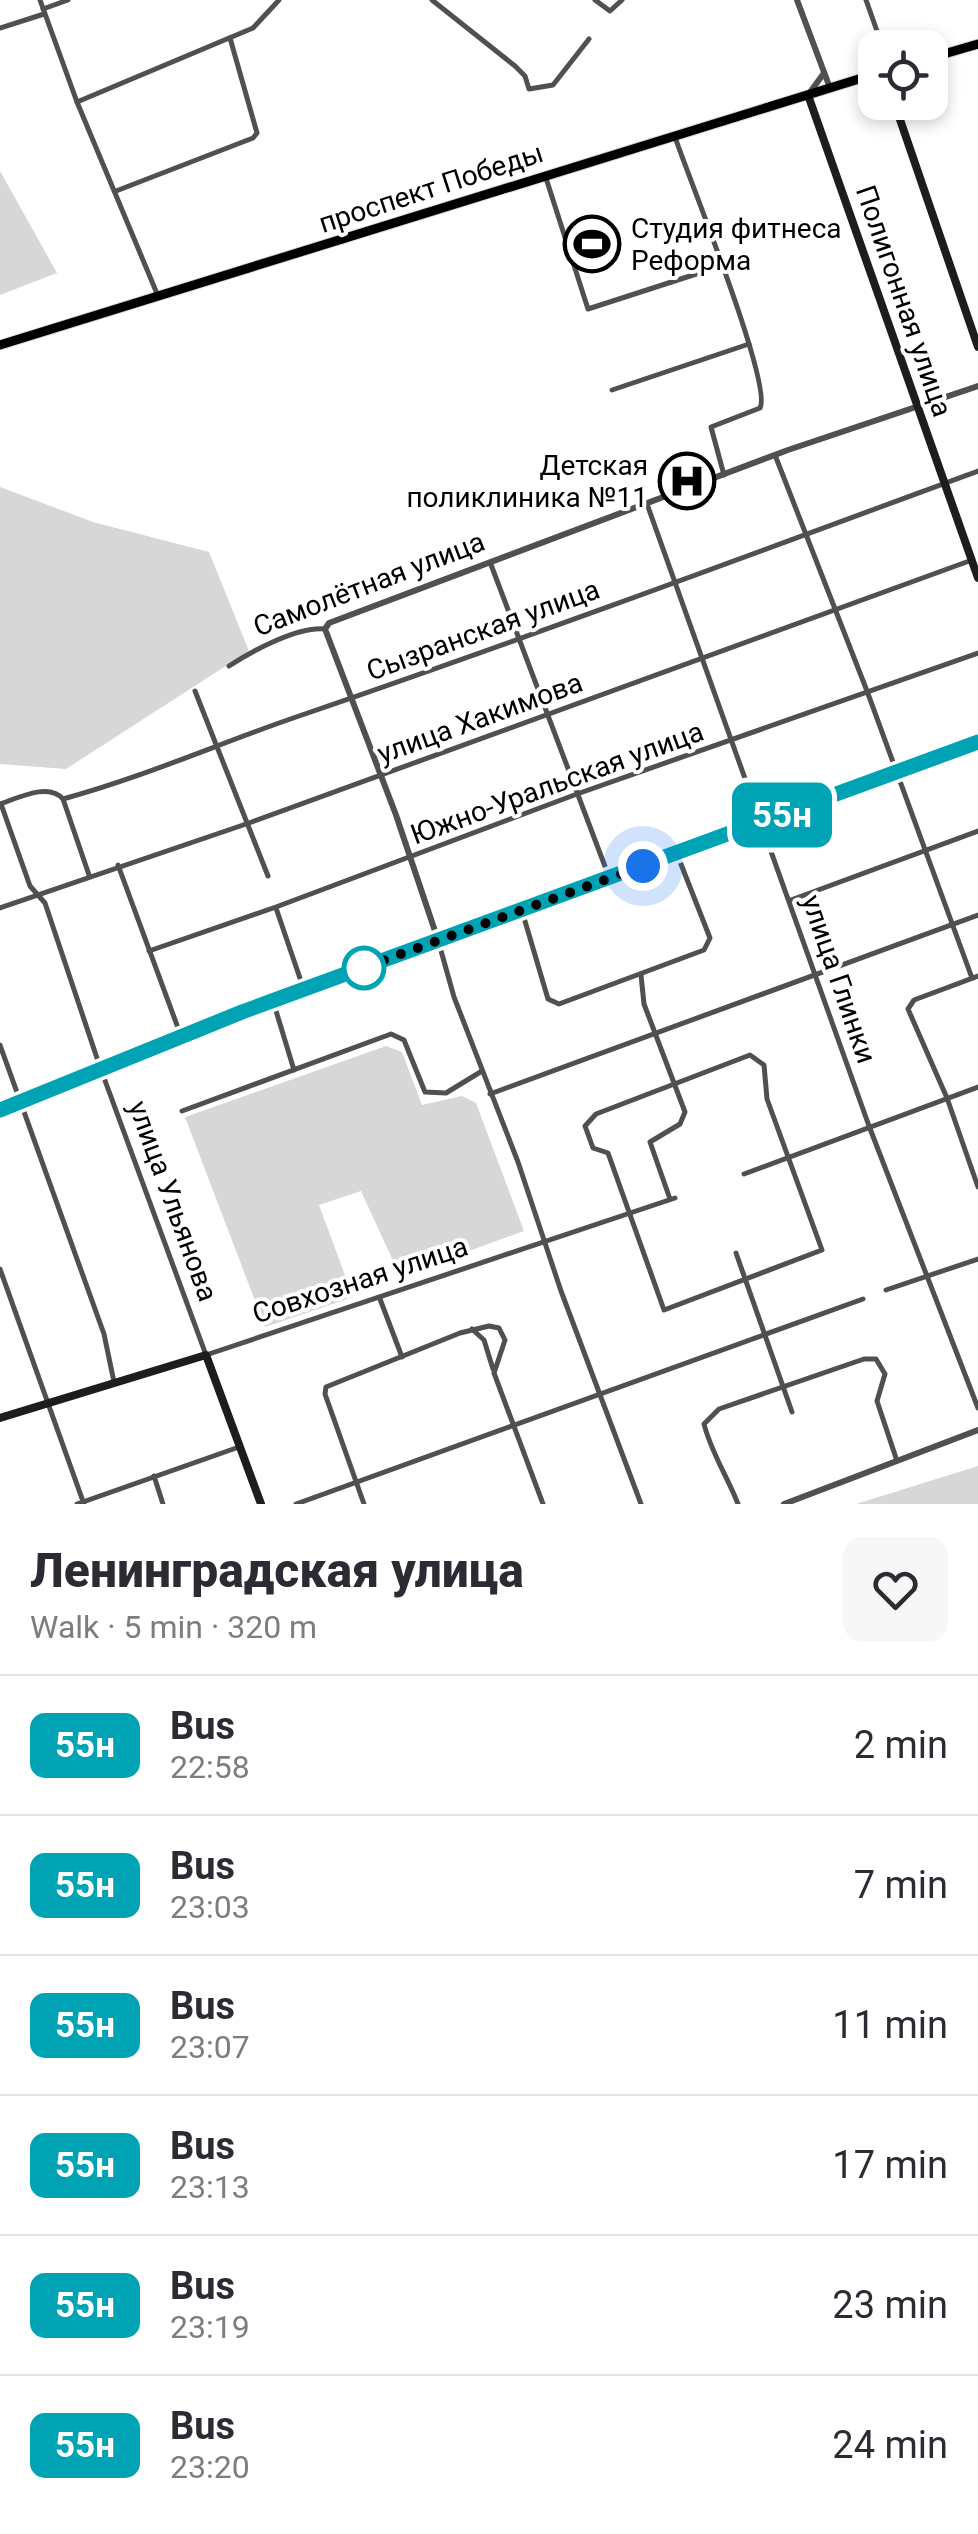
<!DOCTYPE html>
<html lang="en">
<head>
<meta charset="utf-8">
<style>
	:root { --surface:#fff; --page:#f7f7f7; --text:#2b2b33; --muted:#7c7c81; --line:#e1e1e2 }
	body { margin:0; font-family:Roboto,sans-serif; background:var(--page); color:var(--text); height:100vh; display:flex; flex-direction:column; font-size:38px; white-space:nowrap }
	* { box-sizing:border-box; margin:0 }
	p { font-size:32px; color:var(--muted) }
	.icon { flex:none; width:55px; height:55px; fill:none; stroke:currentColor; stroke-width:2; stroke-linecap:round; stroke-linejoin:round }
	.map { position:relative; height:1504px; overflow:hidden }
	.sheet { display:flex; flex-direction:column; background:var(--surface); flex:1 }
	.sheet>* { flex:none }
	.badge { padding:0 20px; border-radius:15px; font-size:35px; line-height:65px }
	.tools { position:absolute; left:858px; top:30px; display:grid; gap:20px }
	.tools a { display:grid; place-items:center; width:90px; height:90px; border-radius:20px; background:var(--surface); box-shadow:0 5px 15px #0003; font-size:50px }
	.you { position:absolute; width:50px; height:50px; margin:-25px; border:8px solid #fff; border-radius:50%; background:#1a73e8; box-shadow:0 0 0 15px #1a73e833 }
	.map>.badge { position:absolute; translate:-50% -50%; box-shadow:0 0 0 5px #fff }
	.round { display:grid; place-items:center; flex:none; width:105px; height:105px; border-radius:20px; background:var(--page) }
	.summary { display:flex; align-items:center; justify-content:space-between; height:170px; padding:0 30px }
	h1 { font-size:48px; font-weight:800; line-height:75px }
	ul { padding:0; list-style:none }
	li { display:flex; align-items:center; gap:30px; height:140px; padding:0 30px; border-top:2px solid var(--line) }
	li div { flex:1 }
	li b { display:block; font-size:38px }
	li em { font-style:normal }
	li .badge { min-width:110px; font-weight:700; text-align:center }
	.map>svg:first-child { display:block }
	.green { fill:#d7d7d7 }
	.lines { fill:none; stroke-linecap:round; stroke-linejoin:round }
	.primary-casing { stroke:#dbdbdb; stroke-width:11 }
	.minor { stroke:#505050; stroke-width:5 }
	.tertiary { stroke:#505050; stroke-width:6 }
	.secondary { stroke:#1d1d1d; stroke-width:8 }
	.primary { stroke:#000; stroke-width:9 }
	.line-casing { stroke:#fff; stroke-width:22 }
	.line { stroke:#00a3b4; stroke-width:15 }
	.walk { stroke:#000; stroke-width:10; stroke-dasharray:0 18 }
	.stop-dot { fill:#fff; stroke:#00a3b4; stroke-width:5 }
	.labels { text-anchor:middle; dominant-baseline:central; stroke-width:8; stroke-linejoin:round; paint-order:stroke }
	.street-label { font-size:28px; fill:#000; stroke:#fff }
	.poi-label { font-size:28px; fill:#000; stroke:#fff; text-anchor:start }
</style>
</head>
<body>
<div class="map">
<svg width="978" height="1504" viewBox="0 0 978 1504">
	<rect width="100%" height="100%" fill="#fff"/>
	<g class="green">
		<path d="M0,171L57,273L0,295Z"/>
		<path d="M0,487L93,522L209,552L249,651L66,769L0,764Z"/>
		<path d="M386,1046L402,1052L422,1105L462,1096L476,1103L524,1231L400,1276L361,1191L319,1205L353,1297L265,1327L185,1117Z"/>
		<path d="M978,1466V1504H856Z"/>
	</g>
	<g class="lines">
		<g class="primary-casing">
			<g id="primary">
				<path d="M930,58L978,44"/>
				<path d="M0,345L875,74"/>
			</g>
		</g>
		<g class="minor">
			<path d="M40,0L77,102L158,296"/>
			<path d="M432,0L515,66L525,76L529,89L553,85L589,39"/>
			<path d="M595,0L610,11L622,0"/>
			<path d="M866,0L883,48"/>
			<path d="M43,9L68,0"/>
			<path d="M0,28L44,14"/>
			<path d="M77,102L253,28L279,0"/>
			<path d="M675,137C688,176 773,385 760,408L711,427L724,475"/>
			<path d="M545,175L588,309L721,266"/>
			<path d="M116,191L253,138L257,133L230,38"/>
			<path d="M612,390L749,344"/>
			<path d="M775,455L867,691L972,978"/>
			<path d="M647,504L869,1126L978,1408"/>
			<path d="M490,562L609,877"/>
			<path d="M229,666C252,651 298,626 325,629"/>
			<path d="M195,691L268,876"/>
			<path d="M63,799L89,875"/>
			<path d="M0,804C18,798 49,782 63,799C144,777 220,743 299,716C527,638 753,554 978,471"/>
			<path d="M1,804L30,886L45,903L100,1067L206,1355L675,1198"/>
			<path d="M118,865L181,1036"/>
			<path d="M791,900L978,831"/>
			<path d="M0,908L249,823L972,560"/>
			<path d="M276,908L304,990"/>
			<path d="M522,911L548,999L559,1004L704,950L710,938L677,854"/>
			<path d="M438,940L454,997L518,1162L561,1291L641,1504"/>
			<path d="M149,951L276,907L577,794L978,653"/>
			<path d="M641,975L644,1004L685,1112L680,1124L650,1142L670,1199"/>
			<path d="M978,976L914,1000L908,1009L947,1098L978,1187"/>
			<path d="M273,1001L294,1070"/>
			<path d="M0,1045L104,1334L114,1382"/>
			<path d="M750,1055L764,1065L767,1099L822,1250L664,1310L608,1153L593,1148L585,1126L596,1114Z"/>
			<path d="M490,1094L978,915"/>
			<path d="M182,1111L391,1034L404,1040L425,1092L446,1093L482,1071"/>
			<path d="M744,1174L978,1087"/>
			<path d="M736,1253L792,1412"/>
			<path d="M0,1269L84,1504"/>
			<path d="M886,1290L978,1259"/>
			<path d="M380,1299L402,1357"/>
			<path d="M472,1329L484,1340L493,1369"/>
			<path d="M154,1476L163,1504"/>
			<path d="M77,1504L239,1447"/>
			<path d="M296,1504L863,1299"/>
			<path d="M364,1504L325,1394L326,1387L460,1333L489,1326L499,1328L505,1340L494,1373L543,1504"/>
			<path d="M738,1504C727,1476 711,1452 704,1424L719,1409L864,1359H876L885,1374L877,1401L897,1461"/>
		</g>
		<g class="tertiary">
			<path d="M797,0L830,88"/>
			<path d="M808,95L824,73"/>
			<path d="M438,940L396,815L325,629L329,623L788,450L978,386"/>
			<path d="M0,1110L273,1001L978,742"/>
			<path d="M784,1504L978,1430"/>
		</g>
		<g class="secondary">
			<path d="M808,95L978,578"/>
			<path d="M894,102L978,347"/>
			<path d="M0,1418L206,1355L261,1504"/>
		</g>
		<use href="#primary" class="primary"/>
	</g>
	<g class="lines">
		<g class="line-casing">
			<path id="line" d="M0,1110L242,1012L978,742"/>
		</g>
		<use href="#line" class="line"/>
		<path class="walk" d="M364,968L357,970L643,866"/>
	</g>
	<defs>
		<g id="stadium-ring" transform="scale(2.875)"><circle r="9.5" fill="#fff" stroke="#000" stroke-width="1.5"/><path d="M0-5a6.5 5 0 1 0 0 10a6.5 5 0 1 0 0-10ZM-3.5-1.8h7v3.6h-7Z" fill="#000"/></g>
		<g id="hospital-ring" transform="scale(2.875)"><circle r="9.5" fill="#fff" stroke="#000" stroke-width="1.5"/><path d="M-5-5h3v3.5h4V-5h3V5h-3V1.5h-4V5h-3Z" fill="#000"/></g>
	</defs>
	<g fill-rule="evenodd">
		<use href="#stadium-ring" x="592" y="244"/>
		<use href="#hospital-ring" x="687" y="481"/>
	</g>
	<circle class="stop-dot" cx="364" cy="968" r="20"/>
	<g class="labels">
		<g class="street-label">
			<text transform="translate(431 188) rotate(-18)">проспект Победы</text>
			<text transform="translate(904 301) rotate(71)">Полигонная улица</text>
			<text transform="translate(369 584) rotate(-21)">Самолётная улица</text>
			<text transform="translate(483 630) rotate(-20)">Сызранская улица</text>
			<text transform="translate(480 718) rotate(-20)">улица Хакимова</text>
			<text transform="translate(557 783) rotate(-20)">Южно-Уральская улица</text>
			<text transform="translate(839 979) rotate(71)">улица Глинки</text>
			<text transform="translate(173 1201) rotate(70)">улица Ульянова</text>
			<text transform="translate(360 1280) rotate(-18)">Совхозная улица</text>
		</g>
		<g class="poi-label">
			<text x="631" y="228">Студия фитнеса<tspan x="631" dy="32">Реформа</tspan></text>
			<text x="648" y="465" text-anchor="end">Детская<tspan x="648" dy="32">поликлиника №11</tspan></text>
		</g>
	</g>
</svg>
<div class="tools">
<a><svg class="icon" aria-label="locate" viewBox="0 0 24 24"><circle cx="12" cy="12" r="6"/><path d="M12 2v4M12 18v4M2 12h4M18 12h4"/></svg></a>
</div>
<div class="you" style="left:643px;top:866px"></div>
<b class="badge" style="left:782px;top:815px;background:#00a3b4;color:#fff">55н</b>
</div>
<section class="sheet">
<div class="summary"><div><h1>Ленинградская улица</h1><p>Walk · 5 min · 320 m</p></div><a class="round"><svg class="icon" aria-label="heart" viewBox="0 0 24 24"><path d="M12 20l-8-8c-3-5 5-10 8-4 3-6 11-1 8 4z"/></svg></a></div>
<ul>
<li><span class="badge" style="background:#00a3b4;color:#fff">55н</span><div><b>Bus</b><p>22:58</p></div><em>2 min</em></li>
<li><span class="badge" style="background:#00a3b4;color:#fff">55н</span><div><b>Bus</b><p>23:03</p></div><em>7 min</em></li>
<li><span class="badge" style="background:#00a3b4;color:#fff">55н</span><div><b>Bus</b><p>23:07</p></div><em>11 min</em></li>
<li><span class="badge" style="background:#00a3b4;color:#fff">55н</span><div><b>Bus</b><p>23:13</p></div><em>17 min</em></li>
<li><span class="badge" style="background:#00a3b4;color:#fff">55н</span><div><b>Bus</b><p>23:19</p></div><em>23 min</em></li>
<li><span class="badge" style="background:#00a3b4;color:#fff">55н</span><div><b>Bus</b><p>23:20</p></div><em>24 min</em></li>
</ul>
</section>
</body>
</html>
